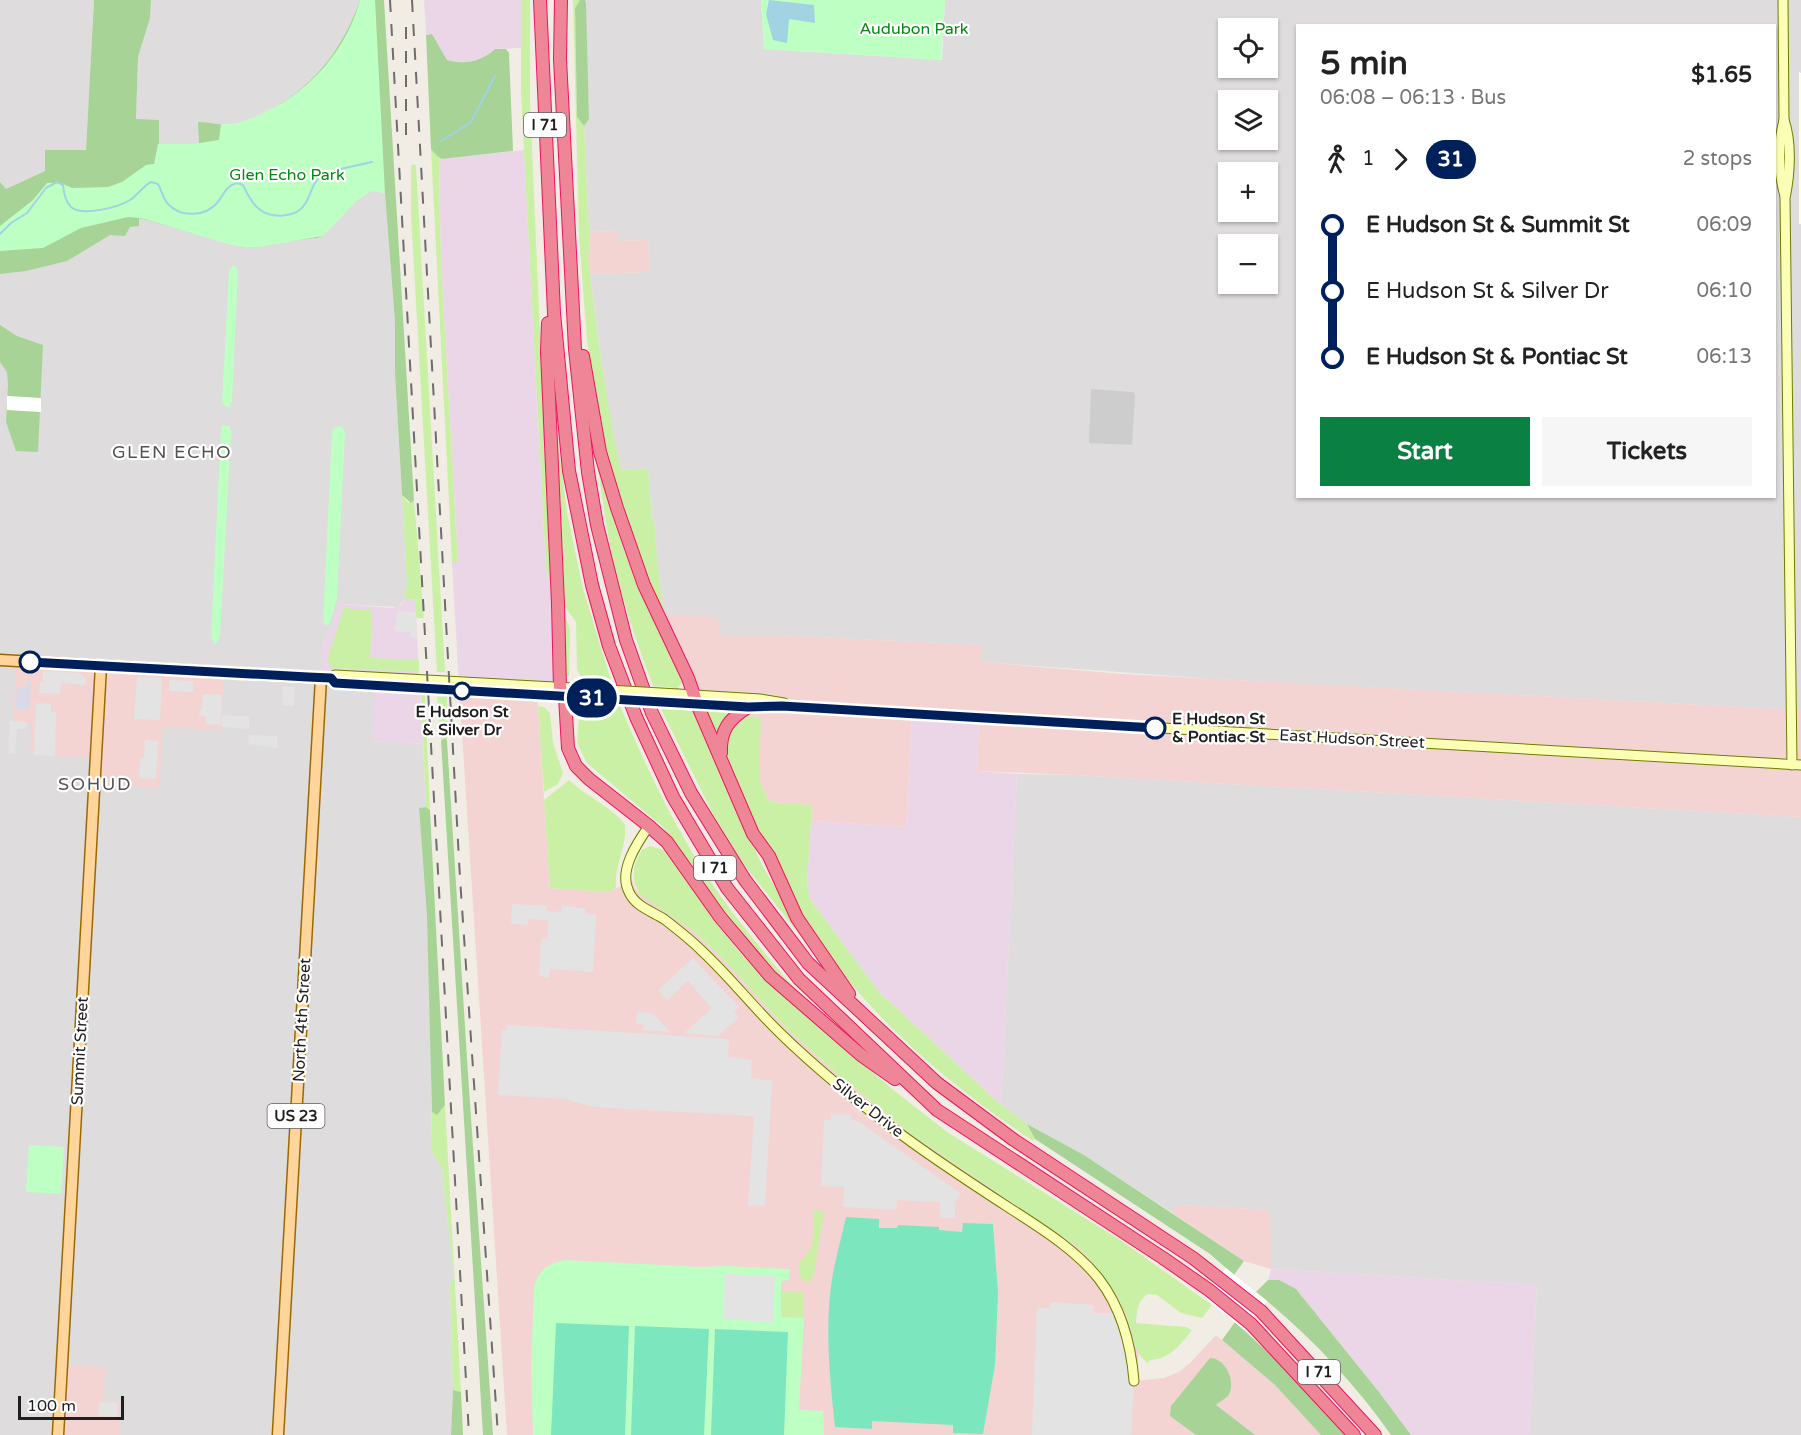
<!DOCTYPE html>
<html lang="en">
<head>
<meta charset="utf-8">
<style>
	:root { --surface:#fff; --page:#f6f6f6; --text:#222; --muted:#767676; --accent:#0b8043 }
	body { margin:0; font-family:"Varela Round",sans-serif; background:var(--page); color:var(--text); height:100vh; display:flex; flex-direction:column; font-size:22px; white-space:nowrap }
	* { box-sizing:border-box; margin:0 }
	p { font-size:20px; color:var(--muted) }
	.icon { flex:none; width:33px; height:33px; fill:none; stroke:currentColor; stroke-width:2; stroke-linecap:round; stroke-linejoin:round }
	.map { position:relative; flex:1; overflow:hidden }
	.sheet { position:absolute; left:1296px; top:24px; width:480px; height:474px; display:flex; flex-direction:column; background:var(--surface); border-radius:0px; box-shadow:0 2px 4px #0004 }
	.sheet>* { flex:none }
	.badge { padding:0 12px; border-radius:20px; font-size:21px; line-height:39px }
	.controls { position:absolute; left:1218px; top:18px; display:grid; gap:12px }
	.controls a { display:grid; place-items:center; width:60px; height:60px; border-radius:0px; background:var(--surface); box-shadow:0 2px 4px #0004; font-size:30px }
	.scale { position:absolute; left:18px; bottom:15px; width:106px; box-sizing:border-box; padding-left:6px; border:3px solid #1f1f1f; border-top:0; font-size:16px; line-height:21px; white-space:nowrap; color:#1f1f1f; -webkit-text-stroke:4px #fff; paint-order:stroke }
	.map>.badge { position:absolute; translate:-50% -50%; box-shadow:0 0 0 3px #fff }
	.legs { display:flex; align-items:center; gap:9px; height:66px; padding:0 24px; font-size:20px }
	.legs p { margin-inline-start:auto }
	.summary { display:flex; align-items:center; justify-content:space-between; height:102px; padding:0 24px }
	h1 { font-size:33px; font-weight:700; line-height:45px }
	.primary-button { display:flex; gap:12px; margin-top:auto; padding:12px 24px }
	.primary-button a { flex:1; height:69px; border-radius:0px; background:var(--accent); color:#fff; font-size:24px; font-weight:700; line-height:69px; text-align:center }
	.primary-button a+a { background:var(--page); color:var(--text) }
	ul { padding:0 24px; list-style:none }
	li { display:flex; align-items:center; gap:21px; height:66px; font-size:22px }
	li i { display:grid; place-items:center; width:9px; height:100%; margin:0 8px; background:currentColor }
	li i::after { content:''; width:15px; height:15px; margin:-8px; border:4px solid; border-radius:50%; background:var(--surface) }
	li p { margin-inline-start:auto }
	li:first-child i { background:linear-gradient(#0000 50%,currentColor 0) }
	li:last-child i { background:linear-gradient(currentColor 50%,#0000 0) }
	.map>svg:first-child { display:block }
	.residential { fill:#dedcdc; fill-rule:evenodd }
	.commercial { fill:#f3d4d3 }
	.industrial { fill:#ebd6e7 }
	.education { fill:#ffffe0 }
	.religious { fill:#cdcdcd }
	.grass { fill:#caf0a6 }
	.forest { fill:#a7d496 }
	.park { fill:#beffc4 }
	.pitch { fill:#7ce7bf }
	.parking { fill:#e3e3e3 }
	.plaza { fill:#d9d9e7 }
	.water { fill:#a1d3e3 }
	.pier { fill:#fff }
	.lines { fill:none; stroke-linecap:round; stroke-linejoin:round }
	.stream { stroke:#a1d3e3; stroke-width:2 }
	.secondary-casing { stroke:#6e7d00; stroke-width:11 }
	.primary-casing { stroke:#9b6900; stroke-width:13 }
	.highway-casing { stroke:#ec155c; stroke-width:14 }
	.secondary { stroke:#fbffb5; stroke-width:9 }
	.primary { stroke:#ffd59c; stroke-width:10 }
	.highway { stroke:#ef8698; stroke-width:12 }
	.rail { stroke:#6d6d6d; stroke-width:2; stroke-dasharray:12 12; stroke-linecap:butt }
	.secondary-bridge-casing { stroke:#6e7d00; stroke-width:11; stroke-linecap:butt }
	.secondary-bridge { stroke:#fbffb5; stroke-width:9 }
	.line-1-casing { stroke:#fff; stroke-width:14 }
	.line-1 { stroke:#00205b; stroke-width:9 }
	.stop-1-dot { fill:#fff; stroke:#00205b; stroke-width:3 }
	.labels { text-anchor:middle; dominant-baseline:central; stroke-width:4.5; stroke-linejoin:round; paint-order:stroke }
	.shield { fill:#fff; stroke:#626262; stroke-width:1.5 }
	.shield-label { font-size:15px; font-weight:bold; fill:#1f1f1f }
	.park-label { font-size:16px; fill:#018a0e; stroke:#fff }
	.stop-label { font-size:16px; font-weight:bold; fill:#1f1f1f; stroke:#fff }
	.street-label { font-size:16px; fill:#1f1f1f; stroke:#fff }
	.neighbourhood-label { font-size:18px; letter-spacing:1.5px; fill:#525252; stroke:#fff }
</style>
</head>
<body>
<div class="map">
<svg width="1801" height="1435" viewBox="0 0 1801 1435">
	<rect width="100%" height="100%" fill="#f1ede5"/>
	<g class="residential">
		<path d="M0,0H94L86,150H45V171L6,189L0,182Z"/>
		<path d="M151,0H360L352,24L336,52L316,77L291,98L253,118L233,125L222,124L200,143L158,144L136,120L138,57L150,18Z"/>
		<path d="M585,0H761L764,49L942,60L945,0H1801V73H1799V223L1801,224V710L1215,679L981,662L982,645L777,635L774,636H723L720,632L664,616L657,557L654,520L652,519L648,468L621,470L608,409L590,274L650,272L648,240L618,241L617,231L589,232L584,126L589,119ZM1298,26H1774V496H1298ZM1228,28H1268V68H1228ZM1228,100H1268V140H1228ZM1228,172H1268V212H1228ZM1228,244H1268V284H1228Z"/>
		<path d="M377,191L385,194L395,322V373L407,583L405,599L398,607L340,604L333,624L322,644L376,681L373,741L423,744L426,807L419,808L427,917L431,1031L432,1152L442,1168L454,1277L450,1284L453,1390L451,1435H0V251L128,217L141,218L185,230L232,245L274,244L317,238L323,236L357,200L370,192Z"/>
		<path d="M1017,774L1075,775L1801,817V1435H1529L1537,1285L1271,1269L1269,1210L1180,1205L1170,1211L1084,1155L1027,1124L1001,1105Z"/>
	</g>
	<g class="commercial">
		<path d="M618,231V241L648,240L650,272L590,274L588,255L590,250L589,232Z"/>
		<path d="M675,614L718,617L720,632L723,636H774L776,635L982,645V662L1123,674L1801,710V817L1075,775L977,771L979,717L912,713L906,827L811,821L812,805L770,802L761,785L759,776L758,716L743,718L731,713L706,711L682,683V680L654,622L664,616Z"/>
		<path d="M17,660L224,673L221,730L163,727L159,788L94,784L95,758L30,754L32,724L13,722Z"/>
		<path d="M459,686L537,692L550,888L608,892L633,881L636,890L696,933L723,959L787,1029L842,1078L911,1134L1078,1247L1098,1267L1114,1289L1125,1310L1139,1355L1134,1381L1164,1378L1179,1372L1190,1363L1216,1335L1275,1385L1321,1435H507Z"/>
		<path d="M1180,1205L1270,1210L1271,1269L1244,1261L1170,1211Z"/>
		<path d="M62,1365L105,1367L104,1401L120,1402L119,1435H58Z"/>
	</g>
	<g class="industrial">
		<path d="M424,0H521V48L495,49L484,58L470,62L458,63L447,60L432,34L426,35Z"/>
		<path d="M524,150L546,568L551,589L563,604L566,678L537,692L459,686L452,562H458L441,264L439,162L442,159Z"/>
		<path d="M405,599L415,600L423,744L373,741L375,681L321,678L322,644L333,624L340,604L393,608L401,605Z"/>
		<path d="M912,713L979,717L977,771L1017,774L1001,1105L879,992L810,899L807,885L811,821L906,827Z"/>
		<path d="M1271,1269L1537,1285L1529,1435H1411L1379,1392L1296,1289L1268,1280Z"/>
	</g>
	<path class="education" d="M1799,72L1801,73V224H1799Z"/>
	<path class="religious" d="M1091,389L1133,392L1135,395L1132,445L1089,443Z"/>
	<g class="grass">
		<path d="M521,0H530V102L551,589L546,568L521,94Z"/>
		<path d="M573,0H580L575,8L577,117L584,126L590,251L588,255C596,327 606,399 621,470L648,468L652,519H654L657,557L664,616L640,566L603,442L595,398L587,340L579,237Z"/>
		<path d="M431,149L437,156L442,159L439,162L441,264L458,562H452Z"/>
		<path d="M414,164L416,166L445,672H437L411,215V166Z"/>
		<path d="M556,425L567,512L582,585L612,684C598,684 582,684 577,669L576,622L563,604Z"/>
		<path d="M596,457L622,544L638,588L682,680V683L677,688L653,686C640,652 628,617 618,581C607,540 603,499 596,457Z"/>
		<path d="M402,495L408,503L414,500L424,618H416L415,600L405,599L407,583Z"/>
		<path d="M344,608L372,610L370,658L419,660V672L331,668L328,661L329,654Z"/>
		<path d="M566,618L570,630L569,676H566L564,619Z"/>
		<path d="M421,695H425L430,809L426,807Z"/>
		<path d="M447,696V741L445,738L441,741L437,697Z"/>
		<path d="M538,706L544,707L550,713L553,743L563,773L558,784L544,792Z"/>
		<path d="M592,706H620C647,769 676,831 715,888C743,928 774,965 806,1002L751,952L663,827L587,763L577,743L579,716L581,709L585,713L588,708Z"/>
		<path d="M661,709L697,711L736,806L761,863L813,952L742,862L714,816Z"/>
		<path d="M706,711L732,713L716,737L705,712Z"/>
		<path d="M747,716L761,717L759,776L761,785L770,802L812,805L807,885L810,899L879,992L1001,1105L1027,1124L1035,1139L1033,1141C946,1083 864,1013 807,924C774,873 752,816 727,760L724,752L728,730Z"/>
		<path d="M569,780C584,795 614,808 625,825C627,847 614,866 616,888L608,892L550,888L544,800Z"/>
		<path d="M650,846L664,850L687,876L711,917L743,956L764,978L891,1088L947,1132L1120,1240L1212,1305L1202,1318L1181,1313L1157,1295L1148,1294C1137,1301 1137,1311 1136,1323L1186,1327L1192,1330C1181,1344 1169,1360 1150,1360L1148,1363C1134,1355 1133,1331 1127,1317C1116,1289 1099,1268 1078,1247L911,1134L842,1078L787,1029L723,959L696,933L642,896C630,882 632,865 642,850Z"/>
		<path d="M445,1105L461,1392L453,1390L450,1284L454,1277L442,1168L432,1152V1112L437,1115Z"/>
		<path d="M814,1210L824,1211L814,1274L811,1280L805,1282L800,1276V1262C817,1247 813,1231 814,1210Z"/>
		<path d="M783,1292H804V1318L781,1317V1293Z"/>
	</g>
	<g class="forest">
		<path d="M94,0H151L150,18L138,57L136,119L159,120V144L199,143L198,122C210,122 223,126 234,125C244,123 255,118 264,113C312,90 343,49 360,0H384L414,500L411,503L402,495L395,373V322L385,194L382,191C358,188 337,220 323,236L317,238L245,247L139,218V226L130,227L125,236L110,235L67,261L26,271L0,274V182L6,189L45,171V150H86Z"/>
		<path d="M580,0H585L586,4L589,119L584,126L577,117L575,8Z"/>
		<path d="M432,34L447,60C466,65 480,62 495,49H506L509,53L513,151L442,159L437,156L431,149L426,35Z"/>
		<path d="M0,325L17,336L43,345L38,452L16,451L6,422L8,385L7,372L0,362Z"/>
		<path d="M445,738L447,741L468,1074L493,1435H483L441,741Z"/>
		<path d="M426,807L430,810L445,1105L437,1115L432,1112L427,917L419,808Z"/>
		<path d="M1027,1124L1084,1155L1244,1261L1234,1275L1210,1254L1035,1139Z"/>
		<path d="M1268,1280H1279L1296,1289L1379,1392L1411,1435H1391C1354,1382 1307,1333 1256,1292Z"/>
		<path d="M1235,1322L1298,1380L1345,1435H1321L1275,1385L1222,1340Z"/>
		<path d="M1210,1358C1226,1358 1237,1383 1228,1396C1225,1399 1219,1402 1216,1405L1255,1435H1196L1170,1416L1171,1406Z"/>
		<path d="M453,1390L461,1392L463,1435H451Z"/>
	</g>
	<g class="park">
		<path d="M360,0H375L385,194L377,191L370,192L357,200L323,236L259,247H245L232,245L141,218L128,217L81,228L43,248L0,251V226L33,200L47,183H61L72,188L108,187L122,182L146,165L154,164L158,144L200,143L219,140L221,124C238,125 252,119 266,112C311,90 347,49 360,0Z"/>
		<path d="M761,0H945L941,60L764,49Z"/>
		<path d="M234,265L238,270L232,402L230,406L226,407L222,402L229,270Z"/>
		<path d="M223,425L229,426L231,431L220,637L215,645L211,637L221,428Z"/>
		<path d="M341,426L345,431L337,599L330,622L326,626L323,622L332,431L336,427Z"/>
		<path d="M29,1145L64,1147L61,1194L26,1192Z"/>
		<path d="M565,1260L701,1267L726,1266L790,1269L789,1280L781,1281V1317L804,1318L799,1410L823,1411L824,1435H533L531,1367L534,1287C538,1270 549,1263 565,1260Z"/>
	</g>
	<g class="pitch">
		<path d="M846,1217L879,1219V1228H897L898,1225L939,1227V1230L962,1232L963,1223L993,1224L998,1293L995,1365L983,1434L953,1433V1425L872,1421V1429L835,1427C830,1380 825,1333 831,1286C834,1263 841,1240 846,1217Z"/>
		<path d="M556,1323L629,1326L625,1435H551Z"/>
		<path d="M635,1326L709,1329L704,1435H631Z"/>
		<path d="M715,1329L788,1332L784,1435H711Z"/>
	</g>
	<g class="parking">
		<path d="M397,611L416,612L417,637H410V632L395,631Z"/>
		<path d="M43,671L79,673L86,679V685L61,683L60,694L39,693L40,682H43Z"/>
		<path d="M137,677L162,678L160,720L134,719Z"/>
		<path d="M169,680L193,681V692L169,691Z"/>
		<path d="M283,686L295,687L294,706L282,705Z"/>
		<path d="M203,694L222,695L220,725L206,724V716H199L200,710H202Z"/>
		<path d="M36,703L51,704V712H56L55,756L34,755Z"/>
		<path d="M222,715L249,716V729L221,727Z"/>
		<path d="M10,721L27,722L26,729H17L15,754L8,753Z"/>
		<path d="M249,735L277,736V748L248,744Z"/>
		<path d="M145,740L158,741L156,779L139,778L140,758H144Z"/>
		<path d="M512,904L546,906V911L561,912L562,906L585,908V914L596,915L593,972L550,969L549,978L539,976L541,939H547L548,921L529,919L528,925L511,924Z"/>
		<path d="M693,958L739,1007L734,1013L739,1017L718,1036L684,1033L712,1008L688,981L667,1000L658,990Z"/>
		<path d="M637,1012L652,1013L670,1032L643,1030V1024H636Z"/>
		<path d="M507,1025L729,1039L728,1057L752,1060L751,1078L772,1081L765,1206L748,1205L754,1116L594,1107L565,1099L498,1095L502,1030H507Z"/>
		<path d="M831,1114L851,1115V1120L858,1121L960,1193L955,1203V1218H940V1202L897,1200L896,1210L843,1207L844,1187L821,1186L824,1120H831Z"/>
		<path d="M725,1274L775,1276L773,1322L723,1319Z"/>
		<path d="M1051,1302L1093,1305L1094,1313H1119L1134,1381L1131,1435H1032L1037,1307L1050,1308Z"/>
		<path d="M99,1402L118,1403L117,1418L98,1415Z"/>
	</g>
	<path class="plaza" d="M27,682H31L30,710L16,709L17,688H26Z"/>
	<path class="water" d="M769,0L814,5L815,23L789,19L787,43L773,40L766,14Z"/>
	<g class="pier">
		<path d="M7,396L41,398V412L7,410Z"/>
		<path d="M1226,1268L1267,1301L1244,1330L1203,1296Z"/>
	</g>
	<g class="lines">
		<g class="stream">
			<path d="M441,141L471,122L495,76"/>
			<path d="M0,234L11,223L27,213L46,188L57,182L63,185C64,193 65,201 71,207C82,217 119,207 130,200C138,195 143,186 151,182L158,184C162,191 163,200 169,205C182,218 206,216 217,203C224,195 225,186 237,183L243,185C247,193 251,203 259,209C271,219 297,218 305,204C312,194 311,183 322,176C337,168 356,166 372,162"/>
		</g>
		<g class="secondary-casing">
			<g id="secondary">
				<path d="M1783,0L1784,120C1778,142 1778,173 1785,196"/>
				<path d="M1784,120C1792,143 1790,174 1785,198L1792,765"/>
				<path d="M321,678H331L335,675L591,689"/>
				<path d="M331,678L335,683L594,698"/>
				<path d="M678,694L760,699L784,703"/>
				<path d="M682,703L748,707L782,706L1801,765"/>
				<path d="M649,826C637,843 618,871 629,892C635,906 651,911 664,919C677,929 691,940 702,951C730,977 753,1007 780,1033C818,1070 860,1104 902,1135C937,1161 974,1185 1011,1209C1042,1229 1076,1250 1099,1279C1122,1309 1131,1344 1134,1381"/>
			</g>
		</g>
		<g class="primary-casing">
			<g id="primary">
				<path d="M0,660L321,678L278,1435"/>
				<path d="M58,1435L101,666"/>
			</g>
		</g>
		<g class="highway-casing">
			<g id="highway">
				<path d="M540,0L554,313L569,471L592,585L609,646L636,717L673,797L727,888L799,979L937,1110L1163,1258L1209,1290L1251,1324L1354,1435"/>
				<path d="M561,0L560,59L575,349L588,472L597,525L626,640L652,713L691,793L745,880L808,963L937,1083L1014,1140L1193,1258L1261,1311L1375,1435"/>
				<path d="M548,323L547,352L558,604L560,688L565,697L568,748L576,766L589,779L649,826L667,842L720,917L770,976L861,1055L895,1079"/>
				<path d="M583,356L600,452L617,508L644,585L688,678L697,704L753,834L769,856L797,918L849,994"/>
				<path d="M721,753C720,730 729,719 748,707"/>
			</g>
		</g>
		<use href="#secondary" class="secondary"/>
		<use href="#primary" class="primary"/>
		<use href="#highway" class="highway"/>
		<g class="rail">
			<path d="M390,0L469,1435"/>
			<path d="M412,0L460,878L498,1435"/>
			<path d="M406,27V144"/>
		</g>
		<g class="secondary-bridge-casing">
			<g id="secondary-bridge">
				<path d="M591,689L678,694"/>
				<path d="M594,698L682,703"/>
			</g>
		</g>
		<use href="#secondary-bridge" class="secondary-bridge"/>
	</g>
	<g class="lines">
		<g class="line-1-casing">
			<path id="line-1" d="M30,662L308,677L331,678L335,683L748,707L782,706L1155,728"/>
		</g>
		<use href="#line-1" class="line-1"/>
	</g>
	<g class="stop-1-dot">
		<circle cx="30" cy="662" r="10"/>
		<circle cx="462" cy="691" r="8"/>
		<circle cx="1155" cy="728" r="10"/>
	</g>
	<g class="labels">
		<g class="shield">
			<rect x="524" y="113" width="42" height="24" rx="4.5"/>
			<rect x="694" y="856" width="42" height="24" rx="4.5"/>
			<rect x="267.5" y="1104" width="57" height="24" rx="4.5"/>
			<rect x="1298" y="1360" width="42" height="24" rx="4.5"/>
		</g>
		<g class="shield-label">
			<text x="545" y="125">I 71</text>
			<text x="715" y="868">I 71</text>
			<text x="296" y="1116">US 23</text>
			<text x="1319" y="1372">I 71</text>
		</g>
		<g class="park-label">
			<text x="914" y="29">Audubon Park</text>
			<text x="287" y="175">Glen Echo Park</text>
		</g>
		<g class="stop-label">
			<text x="462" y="712">E Hudson St<tspan x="462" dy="18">&amp; Silver Dr</tspan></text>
			<text x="1172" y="719" text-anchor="start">E Hudson St<tspan x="1172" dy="18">&amp; Pontiac St</tspan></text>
		</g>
		<g class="street-label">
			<text transform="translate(1352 739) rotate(3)">East Hudson Street</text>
			<text transform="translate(302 1020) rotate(-87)">North 4th Street</text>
			<text transform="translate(80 1051) rotate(-87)">Summit Street</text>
			<text transform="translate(868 1108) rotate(38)">Silver Drive</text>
		</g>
		<g class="neighbourhood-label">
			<text x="172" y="452">GLEN ECHO</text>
			<text x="95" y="784">SOHUD</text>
		</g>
	</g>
</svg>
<div class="controls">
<a><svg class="icon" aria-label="locate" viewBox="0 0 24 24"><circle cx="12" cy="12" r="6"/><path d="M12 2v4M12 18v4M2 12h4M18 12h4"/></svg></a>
<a><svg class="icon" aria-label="layers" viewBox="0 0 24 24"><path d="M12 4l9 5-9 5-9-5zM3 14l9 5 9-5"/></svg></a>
<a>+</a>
<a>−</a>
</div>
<div class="scale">100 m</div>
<b class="badge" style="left:592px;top:698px;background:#00205b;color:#fff">31</b>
<section class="sheet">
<div class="summary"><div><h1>5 min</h1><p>06:08 – 06:13 · Bus</p></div><b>$1.65</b></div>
<div class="legs"><svg class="icon" aria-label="walk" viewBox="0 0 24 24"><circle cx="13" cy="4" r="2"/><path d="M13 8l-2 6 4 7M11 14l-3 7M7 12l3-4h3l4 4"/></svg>1<svg class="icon" aria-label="forward" viewBox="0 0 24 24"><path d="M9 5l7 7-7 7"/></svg><b class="badge" style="background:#00205b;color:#fff">31</b><p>2 stops</p></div>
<ul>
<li><i style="color:#00205b"></i><b>E Hudson St &amp; Summit St</b><p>06:09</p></li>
<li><i style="color:#00205b"></i><span>E Hudson St &amp; Silver Dr</span><p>06:10</p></li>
<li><i style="color:#00205b"></i><b>E Hudson St &amp; Pontiac St</b><p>06:13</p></li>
</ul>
<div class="primary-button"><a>Start</a><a>Tickets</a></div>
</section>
</div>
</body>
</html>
